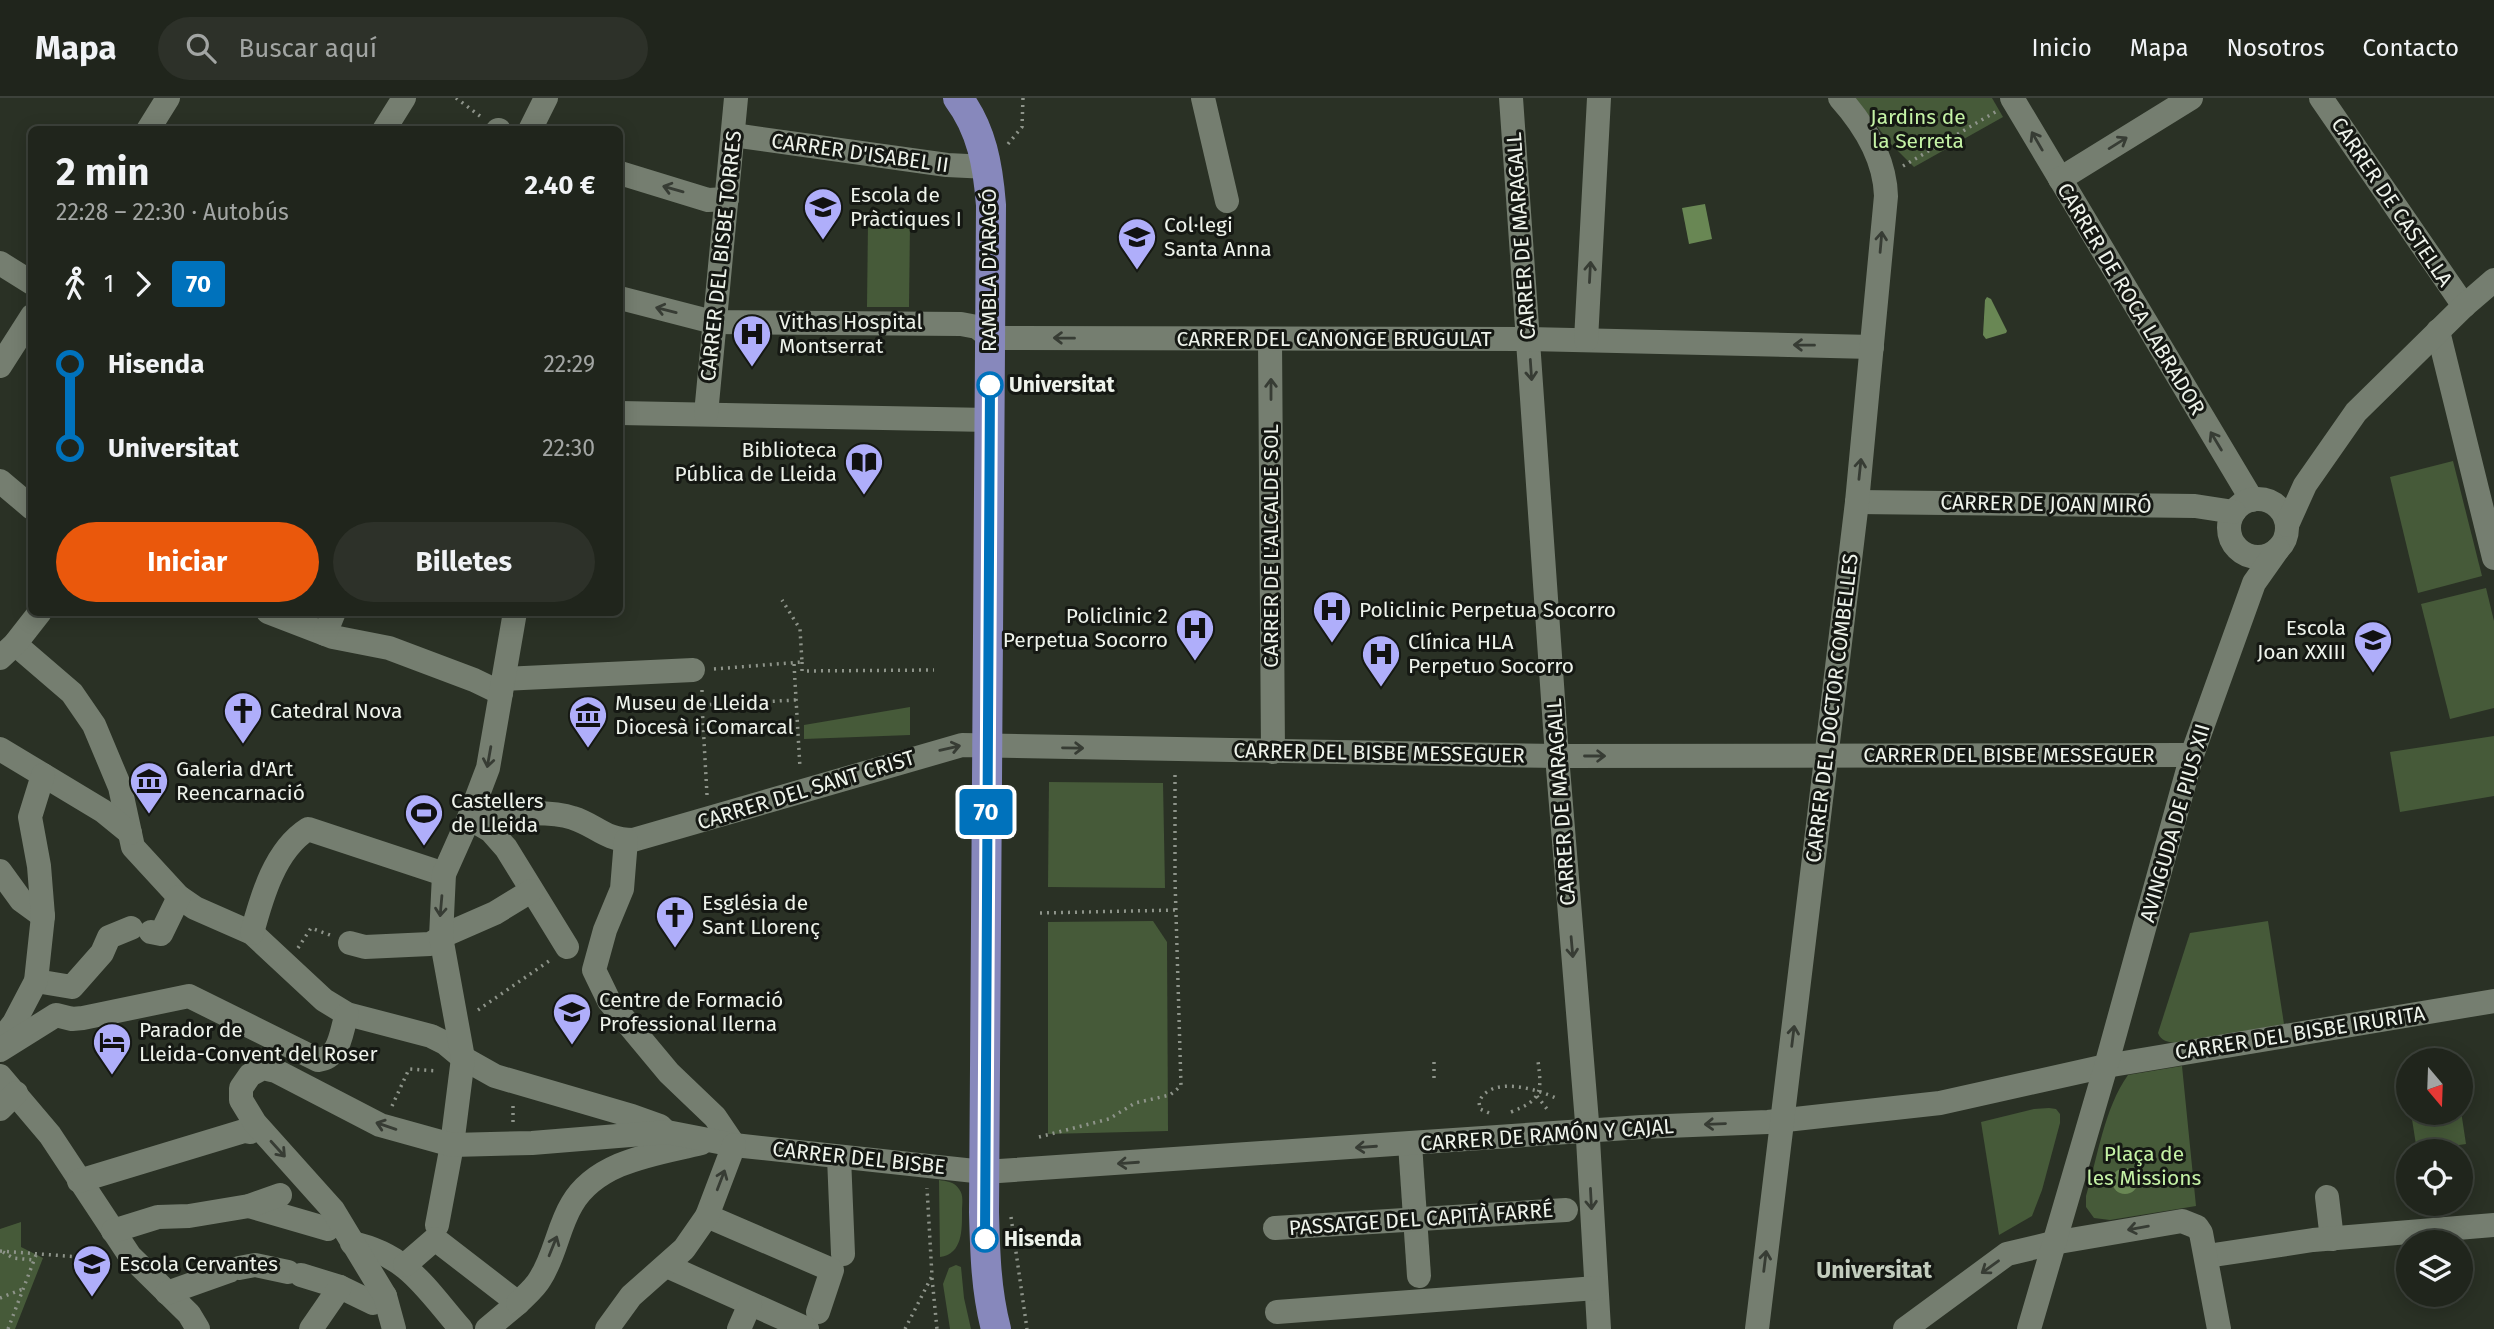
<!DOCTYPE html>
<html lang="es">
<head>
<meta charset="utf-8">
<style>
	:root { --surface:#20251c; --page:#2d3129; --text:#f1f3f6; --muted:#a2a5a3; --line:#3d423b; --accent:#ea580c }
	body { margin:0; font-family:"Fira Sans",sans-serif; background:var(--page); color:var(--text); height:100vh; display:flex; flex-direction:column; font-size:26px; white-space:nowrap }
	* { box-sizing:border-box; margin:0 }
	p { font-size:23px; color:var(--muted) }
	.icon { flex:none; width:38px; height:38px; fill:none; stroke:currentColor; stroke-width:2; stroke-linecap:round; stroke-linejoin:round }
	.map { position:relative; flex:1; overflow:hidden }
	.panel { position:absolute; left:28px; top:28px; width:595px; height:490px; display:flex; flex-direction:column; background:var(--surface); border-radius:10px; box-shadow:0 4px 18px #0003,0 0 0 2px var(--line) }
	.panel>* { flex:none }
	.badge { padding:0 14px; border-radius:5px; font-size:24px; line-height:46px }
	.needle { width:46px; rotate:161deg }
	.buttons { position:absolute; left:2396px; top:950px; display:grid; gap:14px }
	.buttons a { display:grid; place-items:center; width:77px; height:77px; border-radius:50%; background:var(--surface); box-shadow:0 4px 18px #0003,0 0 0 2px var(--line); font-size:35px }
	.map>.badge { position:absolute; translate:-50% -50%; box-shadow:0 0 0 4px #fff }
	.legs { display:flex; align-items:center; gap:10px; height:77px; padding:0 28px; font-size:23px }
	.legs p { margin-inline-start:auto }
	.headline { display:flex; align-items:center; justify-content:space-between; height:119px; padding:0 28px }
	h1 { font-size:38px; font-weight:700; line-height:52px }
	.primary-button { display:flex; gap:14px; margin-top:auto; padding:14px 28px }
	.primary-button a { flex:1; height:80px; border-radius:42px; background:var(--accent); color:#fff; font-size:28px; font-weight:700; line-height:80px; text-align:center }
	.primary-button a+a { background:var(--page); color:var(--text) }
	ul { padding:0 28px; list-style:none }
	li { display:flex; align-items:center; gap:24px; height:84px; font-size:26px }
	li i { display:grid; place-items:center; width:10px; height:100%; margin:0 9px; background:currentColor }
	li i::after { content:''; width:18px; height:18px; margin:-9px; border:5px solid; border-radius:50%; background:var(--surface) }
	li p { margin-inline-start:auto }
	li:first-child i { background:linear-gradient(#0000 50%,currentColor 0) }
	li:last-child i { background:linear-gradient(currentColor 50%,#0000 0) }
	header { display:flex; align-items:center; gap:42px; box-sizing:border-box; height:98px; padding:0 35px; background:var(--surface); border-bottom:2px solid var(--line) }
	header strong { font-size:33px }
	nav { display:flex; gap:38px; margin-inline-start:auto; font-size:24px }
	.search { width:490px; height:63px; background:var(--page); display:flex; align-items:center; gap:18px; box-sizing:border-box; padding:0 24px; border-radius:38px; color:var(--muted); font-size:26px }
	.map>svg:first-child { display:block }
	.green { fill:#465a39 }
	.water { fill:#698754 }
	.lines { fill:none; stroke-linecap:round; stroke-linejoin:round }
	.path { stroke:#8e948a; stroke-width:3.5; stroke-dasharray:2 5; stroke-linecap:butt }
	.minor { stroke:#757e70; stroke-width:24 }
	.major { stroke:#8788bc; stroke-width:30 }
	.oneway { stroke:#373c34 }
	.line-1-casing { stroke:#fff; stroke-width:16 }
	.line-1 { stroke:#0072bc; stroke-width:10 }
	.stop-1-dot { fill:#fff; stroke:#0072bc; stroke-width:3.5 }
	.labels { text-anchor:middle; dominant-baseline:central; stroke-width:6; stroke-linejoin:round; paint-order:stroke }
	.park-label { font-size:21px; fill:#c4f2a5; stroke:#151813 }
	.street-label { font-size:21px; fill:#eef3eb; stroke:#151813 }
	.poi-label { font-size:21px; fill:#eef3eb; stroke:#151813; text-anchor:start }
	.stop-label { font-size:21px; font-weight:bold; fill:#eef3eb; stroke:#151813; text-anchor:start }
	.neighbourhood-label { font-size:23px; font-weight:bold; fill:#c3cdbe; stroke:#151813 }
</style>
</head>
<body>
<header>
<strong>Mapa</strong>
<div class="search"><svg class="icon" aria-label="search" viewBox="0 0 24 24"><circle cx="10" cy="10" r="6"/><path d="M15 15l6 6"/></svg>Buscar aquí</div>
<nav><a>Inicio</a><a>Mapa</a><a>Nosotros</a><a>Contacto</a></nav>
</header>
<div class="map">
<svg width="2494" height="1231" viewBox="0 0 2494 1231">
	<rect width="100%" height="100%" fill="#2a3125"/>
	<g class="green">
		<path d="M1855,0H1992L2003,19L1914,69L1890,45Z"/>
		<path d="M868,125H910L909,209H867Z"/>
		<path d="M2453,363L2482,478L2418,495L2390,379Z"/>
		<path d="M2486,490L2494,523V610L2450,621L2421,506Z"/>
		<path d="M910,609V637L804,641V627Z"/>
		<path d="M2494,638V698L2400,714L2390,654Z"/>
		<path d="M1049,684L1163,685L1165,790L1048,789Z"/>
		<path d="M1153,823L1167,844L1168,1033L1048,1036V824Z"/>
		<path d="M2268,823L2284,926L2176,945C2168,944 2161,943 2158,935L2190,835Z"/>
		<path d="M2182,968L2196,1108L2110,1122L2094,1120L2086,1109V1098C2098,1058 2104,1011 2128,977Z"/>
		<path d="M2049,1010L2056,1011L2060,1016V1025L2042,1092L2032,1118L1999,1137L1981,1024L2034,1011Z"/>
		<path d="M2461,1013L2466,1046L2417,1053L2411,1015H2460Z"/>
		<path d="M939,1082C946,1083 955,1084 959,1091C964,1097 962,1106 962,1113C962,1131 963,1156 940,1159Z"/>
		<path d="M21,1124V1149L43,1160L15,1231H0V1131Z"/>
		<path d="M956,1167L961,1169L964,1200L971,1231H950L943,1186L949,1170Z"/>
	</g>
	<g class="water">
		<path d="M1705,106L1712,141L1689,146L1682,110Z"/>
		<path d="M1987,199L1991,201L2007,233L2006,235L1986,241L1983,237L1985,202Z"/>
		<circle cx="2125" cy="1083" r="13"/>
	</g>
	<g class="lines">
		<g class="path">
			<path d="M456,0L480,18"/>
			<path d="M1008,46L1022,29L1023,0"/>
			<path d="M1903,68L1997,13"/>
			<path d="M802,564V573L934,572"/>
			<path d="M794,566L800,670"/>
			<path d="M714,571L802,564L800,531L782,502"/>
			<path d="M702,592V607"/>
			<path d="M707,697L702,607L796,602"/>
			<path d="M1040,815L1176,812"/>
			<path d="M298,850L311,830L330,837"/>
			<path d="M478,912L549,863"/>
			<path d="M1434,964V980"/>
			<path d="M1537,998L1547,1011"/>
			<path d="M392,1008L409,971L438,973"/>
			<path d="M1511,1014C1542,1002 1542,994 1538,963"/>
			<path d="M1489,1015L1480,1011L1479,1004C1490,977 1537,991 1556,1000"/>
			<path d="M513,1024V1004"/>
			<path d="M1039,1039L1109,1021L1135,1005L1170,997L1181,988L1175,781V674"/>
			<path d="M1011,1119L1027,1231"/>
			<path d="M0,1153L106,1161"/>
			<path d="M3,1154L13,1160L34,1162"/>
			<path d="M932,1180L937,1231"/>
			<path d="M0,1200L23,1191"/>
			<path d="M8,1231L36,1157"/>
			<path d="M905,1231L932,1178L927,1090"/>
		</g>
		<g class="minor">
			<path d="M1203,0L1227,103"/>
			<path d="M1511,0L1557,658L1587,1024L1599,1231"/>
			<path d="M2012,0L2252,402"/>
			<path d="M2321,0L2464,208"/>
			<path d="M148,32L168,0"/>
			<path d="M384,32L404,0"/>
			<path d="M498,32H499"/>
			<path d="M530,32L546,0"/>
			<path d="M733,37L947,67L988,69"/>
			<path d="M620,75L708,102L727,101"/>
			<path d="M2060,81L2191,0"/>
			<path d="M0,165L32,185"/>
			<path d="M620,200L713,224L961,226L977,229L991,240L1529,241L1872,249"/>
			<path d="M2438,233L2494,460"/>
			<path d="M1270,242L1273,654"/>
			<path d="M1586,242L1599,0"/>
			<path d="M0,268L32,218"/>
			<path d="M620,315L990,322"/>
			<path d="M706,316L736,0"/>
			<path d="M0,383L32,410"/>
			<circle cx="2258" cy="430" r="29"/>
			<path d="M1857,404L2195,408L2234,414"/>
			<path d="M2287,427L2305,387L2356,314L2464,208L2494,182"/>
			<path d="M268,514L333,539L389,550L474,582L501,595"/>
			<path d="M325,536L334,514"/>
			<path d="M15,546L72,595L94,627L120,689L133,749L179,799L195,810L252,835L324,902L347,916L431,938L445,945L463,960L495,978L632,1018L660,1028L666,1034"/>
			<path d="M0,560L15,546L40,514"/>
			<path d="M504,581L693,572"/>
			<path d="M0,651L103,713L130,735"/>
			<path d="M469,720C496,717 547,711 573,720C596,727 604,742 633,742L962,647L1557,658L2192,657"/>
			<path d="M469,720L491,733L506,750L567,849"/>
			<path d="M626,742L622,791L605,832L594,872L609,903L669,975L715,1019L734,1047"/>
			<path d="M0,773L21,802L43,818"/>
			<path d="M151,834L161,836L179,799"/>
			<path d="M252,835C262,798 275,752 308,731L444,776"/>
			<path d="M350,845L365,849L430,846L447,836L495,815L531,793"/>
			<path d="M36,883L72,889L102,855L109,839L131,830"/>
			<path d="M0,943L14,925L36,883L43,818L39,768L30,719L43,677"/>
			<path d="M0,952L56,917L72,921L83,920L189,898L318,962C341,959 340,936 347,916"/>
			<path d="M0,978L50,1037L130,1158L189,1216L198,1231"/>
			<path d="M0,1011L16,995"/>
			<path d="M1410,1046L1419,1178"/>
			<path d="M839,1059L843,1156"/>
			<path d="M79,1083L244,1033L250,1034"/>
			<path d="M2327,1099L2332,1141"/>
			<path d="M249,1108L328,1131"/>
			<path d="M707,1118L832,1172L818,1214"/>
			<path d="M437,1127L452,1047L463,960L441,839L444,776L469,720L488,670L515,514"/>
			<path d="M1275,1130L1566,1112"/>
			<path d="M113,1133L158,1119L189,1118L249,1108L280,1097"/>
			<path d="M352,1145C408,1157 426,1191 461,1231"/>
			<path d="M2207,1158L2313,1142L2494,1127"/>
			<path d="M405,1167L435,1141L518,1205L487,1231"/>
			<path d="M667,1168L807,1231"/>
			<path d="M239,1170L255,1167L288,1174"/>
			<path d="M301,1177L340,1189L373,1205L385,1198"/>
			<path d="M167,1195L229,1173"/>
			<path d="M518,1205C525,1198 535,1190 540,1181C555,1158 558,1129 572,1106C598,1062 657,1056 701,1045"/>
			<path d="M1277,1214L1596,1190"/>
			<path d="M311,1231L340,1189"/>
			<path d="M394,1231L385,1198L333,1112L255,1025L241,1002V990L250,977L263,970L276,973L380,1027L452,1047L532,1045L667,1034L734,1047L984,1074L1642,1029L1768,1024L1940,1005L2106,968L2494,903"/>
			<path d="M607,1231L631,1198L684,1151L707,1118L734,1047"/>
			<path d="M739,1231L750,1206"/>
			<path d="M1757,1231L1857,404L1886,98C1885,60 1865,28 1840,0"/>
			<path d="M1905,1231L2007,1156L2053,1145L2182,1123L2197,1129L2201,1135L2219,1231"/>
			<path d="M2029,1231L2106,968L2192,657L2254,485L2278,451"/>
		</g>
		<path class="major" d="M958,0C982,32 988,68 991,107L984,1114C985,1154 986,1193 996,1231"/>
	</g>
	<defs><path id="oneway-shaft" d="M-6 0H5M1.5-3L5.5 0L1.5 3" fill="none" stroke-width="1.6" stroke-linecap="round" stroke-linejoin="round" transform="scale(1.75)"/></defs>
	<g class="oneway">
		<use href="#oneway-shaft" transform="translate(2037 43) rotate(-120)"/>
		<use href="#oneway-shaft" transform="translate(2118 45) rotate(-32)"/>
		<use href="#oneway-shaft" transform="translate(673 91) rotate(-164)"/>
		<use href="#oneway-shaft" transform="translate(1881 144) rotate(-85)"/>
		<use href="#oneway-shaft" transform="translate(1590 174) rotate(-87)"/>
		<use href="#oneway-shaft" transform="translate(666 212) rotate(-166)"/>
		<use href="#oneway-shaft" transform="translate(1064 240) rotate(-179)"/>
		<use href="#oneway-shaft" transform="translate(1804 247) rotate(-179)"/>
		<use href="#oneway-shaft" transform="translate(1531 272) rotate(86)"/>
		<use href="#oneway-shaft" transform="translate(1271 291) rotate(-90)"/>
		<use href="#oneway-shaft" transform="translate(2216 343) rotate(-121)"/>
		<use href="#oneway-shaft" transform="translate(1860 371) rotate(-84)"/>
		<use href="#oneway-shaft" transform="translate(950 650) rotate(-13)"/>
		<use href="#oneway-shaft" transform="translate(1073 650) rotate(1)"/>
		<use href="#oneway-shaft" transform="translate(1595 658)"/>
		<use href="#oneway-shaft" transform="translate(489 659) rotate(100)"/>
		<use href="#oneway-shaft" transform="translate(441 808) rotate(95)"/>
		<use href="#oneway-shaft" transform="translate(1572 849) rotate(85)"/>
		<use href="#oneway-shaft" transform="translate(1793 938) rotate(-83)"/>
		<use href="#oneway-shaft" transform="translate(1715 1026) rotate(178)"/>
		<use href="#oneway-shaft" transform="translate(386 1028) rotate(-161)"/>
		<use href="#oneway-shaft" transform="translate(1366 1049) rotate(176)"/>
		<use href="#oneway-shaft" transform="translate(278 1051) rotate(48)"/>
		<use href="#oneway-shaft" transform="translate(1128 1065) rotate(176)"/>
		<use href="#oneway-shaft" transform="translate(721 1082) rotate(-69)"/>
		<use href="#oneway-shaft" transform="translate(1591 1101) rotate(87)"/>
		<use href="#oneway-shaft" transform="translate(2138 1130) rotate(170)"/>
		<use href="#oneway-shaft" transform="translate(553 1148) rotate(-68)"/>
		<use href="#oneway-shaft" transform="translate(1765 1163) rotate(-83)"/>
		<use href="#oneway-shaft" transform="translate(1990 1169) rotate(144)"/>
	</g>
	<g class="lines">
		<g class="line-1-casing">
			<path id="line-1" d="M985,1141L990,287"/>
		</g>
		<use href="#line-1" class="line-1"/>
	</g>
	<defs>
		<g id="school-pin" transform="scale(2.0125)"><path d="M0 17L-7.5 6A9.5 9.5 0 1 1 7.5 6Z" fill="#afaefa" stroke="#151813"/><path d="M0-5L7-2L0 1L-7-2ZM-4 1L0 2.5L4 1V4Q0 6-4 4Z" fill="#111"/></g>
		<g id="hospital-pin" transform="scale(2.0125)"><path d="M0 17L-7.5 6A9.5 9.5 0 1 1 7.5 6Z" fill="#afaefa" stroke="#151813"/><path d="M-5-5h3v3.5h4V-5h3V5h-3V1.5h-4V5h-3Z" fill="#111"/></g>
		<g id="library-pin" transform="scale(2.0125)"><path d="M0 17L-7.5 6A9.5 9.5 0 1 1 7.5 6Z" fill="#afaefa" stroke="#151813"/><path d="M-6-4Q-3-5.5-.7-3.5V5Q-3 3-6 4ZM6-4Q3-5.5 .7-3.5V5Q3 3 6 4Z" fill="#111"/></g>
		<g id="church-pin" transform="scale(2.0125)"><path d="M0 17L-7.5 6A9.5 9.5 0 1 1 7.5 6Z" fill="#afaefa" stroke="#151813"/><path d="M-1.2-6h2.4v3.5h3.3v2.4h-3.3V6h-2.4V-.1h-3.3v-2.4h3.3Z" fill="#111"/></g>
		<g id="museum-pin" transform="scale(2.0125)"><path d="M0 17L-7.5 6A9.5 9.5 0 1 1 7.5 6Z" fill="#afaefa" stroke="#151813"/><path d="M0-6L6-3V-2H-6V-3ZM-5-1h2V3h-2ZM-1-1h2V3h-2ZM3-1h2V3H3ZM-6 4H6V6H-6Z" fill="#111"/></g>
		<g id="stadium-pin" transform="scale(2.0125)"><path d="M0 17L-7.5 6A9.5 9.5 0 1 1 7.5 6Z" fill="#afaefa" stroke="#151813"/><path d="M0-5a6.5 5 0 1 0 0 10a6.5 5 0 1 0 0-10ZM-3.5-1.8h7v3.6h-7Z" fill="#111"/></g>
		<g id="hotel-pin" transform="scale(2.0125)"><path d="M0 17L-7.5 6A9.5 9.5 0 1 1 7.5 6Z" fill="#afaefa" stroke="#151813"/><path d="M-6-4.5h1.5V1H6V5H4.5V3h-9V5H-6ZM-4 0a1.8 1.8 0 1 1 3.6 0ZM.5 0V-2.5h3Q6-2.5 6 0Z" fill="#111"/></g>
	</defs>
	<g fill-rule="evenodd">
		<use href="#school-pin" x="823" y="109"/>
		<use href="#school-pin" x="1137" y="139"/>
		<use href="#hospital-pin" x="752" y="236"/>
		<use href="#library-pin" x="864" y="364"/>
		<use href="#hospital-pin" x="1332" y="512"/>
		<use href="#hospital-pin" x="1195" y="530"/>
		<use href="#school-pin" x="2373" y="542"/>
		<use href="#hospital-pin" x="1381" y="556"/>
		<use href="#church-pin" x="243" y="613"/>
		<use href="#museum-pin" x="588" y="617"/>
		<use href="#museum-pin" x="149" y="683"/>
		<use href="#stadium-pin" x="424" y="715"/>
		<use href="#church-pin" x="675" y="817"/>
		<use href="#school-pin" x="572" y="914"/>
		<use href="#hotel-pin" x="112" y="944"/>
		<use href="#school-pin" x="92" y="1166"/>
	</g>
	<g class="stop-1-dot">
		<circle cx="990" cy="287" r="12"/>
		<circle cx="985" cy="1141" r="12"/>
	</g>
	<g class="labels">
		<g class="park-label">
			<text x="1918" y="19">Jardins de<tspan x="1918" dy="24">la Serreta</tspan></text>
			<text x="2144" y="1056">Plaça de<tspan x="2144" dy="24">les Missions</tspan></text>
		</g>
		<g class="street-label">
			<text transform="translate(860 55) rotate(8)">CARRER D'ISABEL II</text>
			<text transform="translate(2392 104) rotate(56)">CARRER DE CASTELLA</text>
			<text transform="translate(1521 138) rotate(-94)">CARRER DE MARAGALL</text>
			<text transform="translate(721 158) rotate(-84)">CARRER DEL BISBE TORRES</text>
			<text transform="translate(989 172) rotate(-90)">RAMBLA D'ARAGÓ</text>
			<text transform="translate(2131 201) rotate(59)">CARRER DE ROCA LABRADOR</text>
			<text x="1334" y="241">CARRER DEL CANONGE BRUGULAT</text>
			<text transform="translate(2046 406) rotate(1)">CARRER DE JOAN MIRÓ</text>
			<text transform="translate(1271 448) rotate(-90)">CARRER DE L'ALCALDE SOL</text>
			<text transform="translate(1832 610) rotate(-83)">CARRER DEL DOCTOR COMBELLES</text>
			<text transform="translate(1379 655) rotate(1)">CARRER DEL BISBE MESSEGUER</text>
			<text x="2009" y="657">CARRER DEL BISBE MESSEGUER</text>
			<text transform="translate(806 692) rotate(-17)">CARRER DEL SANT CRIST</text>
			<text transform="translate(1561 704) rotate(-94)">CARRER DE MARAGALL</text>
			<text transform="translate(2175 725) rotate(-74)">AVINGUDA DE PIUS XII</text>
			<text transform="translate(2300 935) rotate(-9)">CARRER DEL BISBE IRURITA</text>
			<text transform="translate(1547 1037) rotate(-4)">CARRER DE RAMÓN Y CAJAL</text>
			<text transform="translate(859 1060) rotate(6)">CARRER DEL BISBE</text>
			<text transform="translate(1421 1121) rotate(-4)">PASSATGE DEL CAPITÀ FARRÉ</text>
		</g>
		<g class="poi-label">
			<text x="850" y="97">Escola de<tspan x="850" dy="24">Pràctiques I</tspan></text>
			<text x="1164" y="127">Col·legi<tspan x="1164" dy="24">Santa Anna</tspan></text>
			<text x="779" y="224">Vithas Hospital<tspan x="779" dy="24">Montserrat</tspan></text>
			<text x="837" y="352" text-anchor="end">Biblioteca<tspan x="837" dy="24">Pública de Lleida</tspan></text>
			<text x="1359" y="512">Policlinic Perpetua Socorro</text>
			<text x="1168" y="518" text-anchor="end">Policlinic 2<tspan x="1168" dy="24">Perpetua Socorro</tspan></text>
			<text x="2346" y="530" text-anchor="end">Escola<tspan x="2346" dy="24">Joan XXIII</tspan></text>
			<text x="1408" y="544">Clínica HLA<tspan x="1408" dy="24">Perpetuo Socorro</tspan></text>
			<text x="615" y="605">Museu de Lleida<tspan x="615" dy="24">Diocesà i Comarcal</tspan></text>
			<text x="270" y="613">Catedral Nova</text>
			<text x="176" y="671">Galeria d'Art<tspan x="176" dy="24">Reencarnació</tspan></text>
			<text x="451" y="703">Castellers<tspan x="451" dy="24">de Lleida</tspan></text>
			<text x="702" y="805">Església de<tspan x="702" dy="24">Sant Llorenç</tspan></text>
			<text x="599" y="902">Centre de Formació<tspan x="599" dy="24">Professional Ilerna</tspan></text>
			<text x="139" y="932">Parador de<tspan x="139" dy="24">Lleida-Convent del Roser</tspan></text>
			<text x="119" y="1166">Escola Cervantes</text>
		</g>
		<g class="stop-label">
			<text x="1009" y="287">Universitat</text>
			<text x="1004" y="1141">Hisenda</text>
		</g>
		<g class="neighbourhood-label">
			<text x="1874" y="1172">Universitat</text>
		</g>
	</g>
</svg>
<div class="buttons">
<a><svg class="needle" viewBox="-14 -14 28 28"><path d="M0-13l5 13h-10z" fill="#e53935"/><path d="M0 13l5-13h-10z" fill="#a2a5a3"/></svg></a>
<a><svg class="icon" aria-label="locate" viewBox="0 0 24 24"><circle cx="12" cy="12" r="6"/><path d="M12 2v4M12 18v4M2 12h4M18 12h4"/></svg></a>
<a><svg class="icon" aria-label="layers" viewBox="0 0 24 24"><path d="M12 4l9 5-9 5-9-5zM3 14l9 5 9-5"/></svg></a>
</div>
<b class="badge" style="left:986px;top:714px;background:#0072bc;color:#fff">70</b>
<section class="panel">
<div class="headline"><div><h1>2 min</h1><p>22:28 – 22:30 · Autobús</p></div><b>2.40 €</b></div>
<div class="legs"><svg class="icon" aria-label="walk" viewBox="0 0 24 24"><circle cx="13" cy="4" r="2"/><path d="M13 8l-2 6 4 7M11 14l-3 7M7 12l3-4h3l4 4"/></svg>1<svg class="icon" aria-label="forward" viewBox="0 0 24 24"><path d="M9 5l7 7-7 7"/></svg><b class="badge" style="background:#0072bc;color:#fff">70</b></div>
<ul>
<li><i style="color:#0072bc"></i><b>Hisenda</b><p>22:29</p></li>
<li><i style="color:#0072bc"></i><b>Universitat</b><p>22:30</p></li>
</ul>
<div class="primary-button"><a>Iniciar</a><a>Billetes</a></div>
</section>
</div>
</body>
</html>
